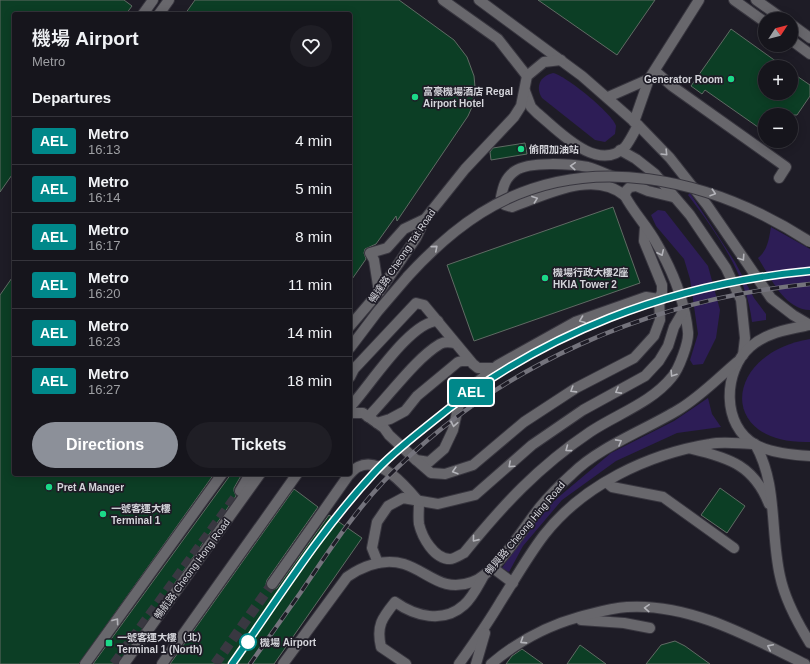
<!DOCTYPE html>
<html lang="en">
<head>
<meta charset="utf-8">
<style>
	:root { --surface:#16151c; --page:#1f1e25; --text:#f1f3f6; --muted:#9e9fa3; --line:#35343b; --accent:#8c9099 }
	body { margin:0; font-family:Helvetica,"Noto Sans TC",sans-serif; background:var(--page); color:var(--text); height:100vh; display:flex; flex-direction:column; font-size:15px; white-space:nowrap }
	* { box-sizing:border-box; margin:0 }
	p { font-size:13px; color:var(--muted) }
	.icon { flex:none; width:22px; height:22px; fill:none; stroke:currentColor; stroke-width:2; stroke-linecap:round; stroke-linejoin:round }
	.map { position:relative; flex:1; overflow:hidden }
	.details { position:absolute; left:12px; top:12px; width:340px; height:464px; display:flex; flex-direction:column; background:var(--surface); border-radius:4px; box-shadow:0 2px 10px #0003,0 0 0 1px var(--line) }
	.details>* { flex:none }
	.badge { padding:0 8px; border-radius:3px; font-size:14px; line-height:26px }
	.needle { width:26px; rotate:54deg }
	.fabs { position:absolute; left:758px; top:12px; display:grid; gap:8px }
	.fabs a { display:grid; place-items:center; width:40px; height:40px; border-radius:50%; background:var(--surface); box-shadow:0 2px 10px #0003,0 0 0 1px var(--line); font-size:20px }
	.map>.badge { position:absolute; translate:-50% -50%; box-shadow:0 0 0 2px #fff }
	h2 { padding:0 20px; font-size:15px; line-height:36px }
	.round { display:grid; place-items:center; flex:none; width:42px; height:42px; border-radius:21px; background:var(--page) }
	.overview { display:flex; align-items:center; justify-content:space-between; height:68px; padding:0 20px }
	h1 { font-size:19px; font-weight:600; line-height:30px }
	.cta { display:flex; gap:8px; margin-top:auto; padding:8px 20px }
	.cta a { flex:1; height:46px; border-radius:24px; background:var(--accent); color:#fff; font-size:16px; font-weight:600; line-height:46px; text-align:center }
	.cta a+a { background:var(--page); color:var(--text) }
	ul { padding:0; list-style:none }
	li { display:flex; align-items:center; gap:12px; height:48px; padding:0 20px; border-top:1px solid var(--line) }
	li div { flex:1 }
	li b { display:block; font-size:15px }
	li em { font-style:normal }
	li .badge { min-width:44px; font-weight:700; text-align:center }
	.map>svg:first-child { display:block }
	.green { fill:#2d1d56 }
	.building { fill:#0c3e25; stroke:#606b64 }
	.lines { fill:none; stroke-linecap:round; stroke-linejoin:round }
	.minor-tunnel { stroke:#393841; stroke-width:10; stroke-dasharray:10 5; stroke-linecap:butt }
	.minor-casing { stroke:#38363f; stroke-width:12 }
	.minor { stroke:#68676c; stroke-width:10 }
	.rail-casing { stroke:#74737c; stroke-width:4.5 }
	.rail { stroke:#1e1c26; stroke-width:3; stroke-dasharray:9; stroke-linecap:butt }
	.minor-bridge-casing { stroke:#38363f; stroke-width:12; stroke-linecap:butt }
	.minor-bridge { stroke:#68676c; stroke-width:10 }
	.oneway { stroke:#b4b4ba }
	.line-casing { stroke:#fff; stroke-width:9 }
	.line { stroke:#00888a; stroke-width:6 }
	.poi-dot { fill:#1bd988; stroke:#1e1c26; stroke-width:1.5 }
	.stop-dot { fill:#fff; stroke:#00888a; stroke-width:2 }
	.labels { text-anchor:middle; dominant-baseline:central; stroke-width:3.5; stroke-linejoin:round; paint-order:stroke }
	.poi-label { font-size:10px; font-weight:bold; fill:#d5d5db; stroke:#1e1c26; text-anchor:start }
	.street-label { font-size:10px; fill:#d5d5db; stroke:#1e1c26 }
	.stop-label { font-size:10px; font-weight:bold; fill:#d5d5db; stroke:#1e1c26; text-anchor:start }
</style>
</head>
<body>
<div class="map">
<svg width="810" height="664" viewBox="0 0 810 664">
	<rect width="100%" height="100%" fill="#1e1c26"/>
	<g class="green">
		<path d="M553,73C565,75 613,114 616,126L615,134L605,142L595,140L542,98C535,87 540,76 553,73Z"/>
		<path d="M690,193L735,262L754,298L766,314V320L752,322C747,275 716,232 688,195Z"/>
		<path d="M658,210L665,211L708,266L720,310L716,338L703,364L693,365L690,360L698,334L690,279L684,259L656,226L651,215Z"/>
		<path d="M771,227L810,249V310C784,309 771,278 758,258C768,250 769,238 771,227Z"/>
		<path d="M810,339V442C716,445 723,353 810,339Z"/>
		<path d="M708,398L712,414L721,427L677,433L616,461L562,500L523,546L509,572L502,568L530,527L555,500L611,453L674,421Z"/>
	</g>
	<g class="building">
		<path d="M0,0H124L132,6L126,14H14V172L0,192Z"/>
		<path d="M195,0H399L454,40L467,57L474,76L475,87L472,107L468,116L397,221L396,216L376,244L365,249L364,253L366,259L350,282V14H185Z"/>
		<path d="M538,0H655L617,55Z"/>
		<path d="M731,29L784,67H765V93H791V72L810,85V96L797,115H765V132L705,90L702,94L691,86Z"/>
		<path d="M525,143L527,154L491,160L490,152L493,148Z"/>
		<path d="M613,207L640,283L474,341L447,265Z"/>
		<path d="M14,275V474H214L79,664H0V295Z"/>
		<path d="M231,474H242L234,488V491L236,496L118,664H93Z"/>
		<path d="M720,488L745,506L727,533L701,515Z"/>
		<path d="M294,489L318,507L267,580L266,584L268,589L272,590L277,588L329,515L362,538L274,664H170Z"/>
		<path d="M675,641L685,646L710,664H646L661,645Z"/>
		<path d="M580,645L606,664H567Z"/>
		<path d="M522,649L543,664H506L512,656Z"/>
	</g>
	<g class="lines">
		<g class="minor-tunnel">
			<path d="M114,664L240,491"/>
			<path d="M215,664L272,584"/>
		</g>
		<g class="minor-casing">
			<g id="minor">
				<path d="M443,0L498,39L527,76"/>
				<path d="M479,0L582,76L638,125L670,158L707,205L771,298L793,315L810,325"/>
				<path d="M734,0L765,22"/>
				<path d="M756,0L783,19"/>
				<path d="M143,14L153,0"/>
				<path d="M159,14L169,0"/>
				<path d="M791,24L810,38"/>
				<path d="M791,40L810,54"/>
				<path d="M655,71L672,86L786,167L779,178"/>
				<path d="M525,91L531,107L537,113C558,130 597,174 625,147C630,141 634,132 638,125"/>
				<path d="M608,97L649,79"/>
				<path d="M634,122L649,79L699,0"/>
				<path d="M620,150L636,159L655,174L690,215L726,268L741,300L745,338L743,355"/>
				<path d="M614,177C605,174 596,169 588,167C571,164 529,161 515,171C505,178 503,187 501,197L505,205L512,207C546,195 594,169 625,196"/>
				<path d="M379,292L374,260L370,253L387,248L404,229L425,219"/>
				<path d="M810,325C789,329 767,332 750,347C723,371 721,426 756,445C772,453 793,455 810,456"/>
				<path d="M350,326L379,292L416,238L425,219L465,169L514,117L521,106L527,76L544,62L561,60"/>
				<path d="M350,348L378,311L408,276"/>
				<path d="M350,377L354,369L416,303L424,305L473,364L478,368H494"/>
				<path d="M350,407C369,387 410,321 438,321"/>
				<path d="M350,413H363L384,428L389,435L416,460L429,462L444,449L453,430L458,408L464,393L498,365L575,322L646,297L659,299"/>
				<path d="M368,417C390,395 415,359 440,344C445,341 450,342 455,343"/>
				<path d="M377,423L390,419L405,411L417,396L458,362L462,361H470"/>
				<path d="M692,449C730,458 754,466 769,504"/>
				<path d="M416,460L431,473L445,474L473,465L524,422L576,388L634,358L654,336L660,320L659,299L662,292V285L644,241L645,226"/>
				<path d="M606,482L612,487L663,497L734,548"/>
				<path d="M240,491L250,474"/>
				<path d="M419,502C419,509 418,517 419,524C422,537 434,559 450,559C454,559 460,555 464,553C503,505 538,467 590,432C617,414 651,403 672,377C679,369 689,342 688,332C685,302 672,270 657,244C648,227 634,213 625,196L626,191L630,187L636,186L648,191L673,197"/>
				<path d="M378,563L372,548L377,522L388,506L403,498L438,504L475,495L532,445L583,410L645,376L659,361L668,346L674,327L684,310"/>
				<path d="M493,568L513,583"/>
				<path d="M272,584L348,476C351,473 354,469 358,467C380,455 407,488 419,502"/>
				<path d="M581,620L624,623L650,628"/>
				<path d="M85,664L222,474"/>
				<path d="M124,664L260,474"/>
				<path d="M162,664L297,474"/>
				<path d="M283,664L347,577C363,566 384,558 404,564C429,572 442,593 472,582C497,573 523,528 540,507C550,495 561,484 572,474C599,447 645,430 678,410C700,397 718,378 737,362"/>
				<path d="M406,664L381,647C376,626 382,618 395,602C415,616 443,624 464,605C472,598 478,586 483,577"/>
				<path d="M459,664C474,643 488,623 501,601C515,579 528,556 544,535C583,485 648,454 710,444C724,441 740,444 755,444C778,484 770,532 780,576C785,600 797,622 810,643"/>
				<path d="M476,664L485,633"/>
				<path d="M491,664C517,642 546,626 579,617C595,613 610,608 627,607C690,603 750,637 805,664"/>
			</g>
		</g>
		<use href="#minor" class="minor"/>
		<g class="rail-casing">
			<g id="rail">
				<path d="M232,664C278,599 320,531 374,473C391,454 412,438 432,422C542,332 669,284 810,271"/>
				<path d="M250,664C267,640 284,616 301,592C327,554 352,515 384,481C496,365 652,299 810,284"/>
			</g>
		</g>
		<use href="#rail" class="rail"/>
		<g class="minor-bridge-casing">
			<path id="minor-bridge" d="M408,276C430,252 454,230 481,213C586,147 713,179 810,242"/>
		</g>
		<use href="#minor-bridge" class="minor-bridge"/>
	</g>
	<defs><path id="oneway-chevron" d="M-2-3.5L2.5 0L-2 3.5" fill="none" stroke-width="1.6" stroke-linecap="round" stroke-linejoin="round"/></defs>
	<g class="oneway">
		<use href="#oneway-chevron" transform="translate(665 153) rotate(46)"/>
		<use href="#oneway-chevron" transform="translate(573 166) rotate(-176)"/>
		<use href="#oneway-chevron" transform="translate(713 193) rotate(18)"/>
		<use href="#oneway-chevron" transform="translate(535 199) rotate(-20)"/>
		<use href="#oneway-chevron" transform="translate(435 248) rotate(-41)"/>
		<use href="#oneway-chevron" transform="translate(661 253) rotate(65)"/>
		<use href="#oneway-chevron" transform="translate(742 258) rotate(56)"/>
		<use href="#oneway-chevron" transform="translate(582 320) rotate(159)"/>
		<use href="#oneway-chevron" transform="translate(673 374) rotate(123)"/>
		<use href="#oneway-chevron" transform="translate(573 390) rotate(148)"/>
		<use href="#oneway-chevron" transform="translate(618 391) rotate(151)"/>
		<use href="#oneway-chevron" transform="translate(454 424) rotate(101)"/>
		<use href="#oneway-chevron" transform="translate(619 442) rotate(-29)"/>
		<use href="#oneway-chevron" transform="translate(568 449) rotate(143)"/>
		<use href="#oneway-chevron" transform="translate(511 465) rotate(138)"/>
		<use href="#oneway-chevron" transform="translate(455 471) rotate(164)"/>
		<use href="#oneway-chevron" transform="translate(475 539) rotate(129)"/>
		<use href="#oneway-chevron" transform="translate(647 608) rotate(-177)"/>
		<use href="#oneway-chevron" transform="translate(116 621) rotate(-54)"/>
		<use href="#oneway-chevron" transform="translate(523 641) rotate(147)"/>
		<use href="#oneway-chevron" transform="translate(770 647) rotate(-154)"/>
	</g>
	<g class="lines">
		<g class="line-casing">
			<path id="line" d="M232,664C278,599 320,531 374,473C391,454 412,438 432,422C540,333 671,284 810,271"/>
		</g>
		<use href="#line" class="line"/>
	</g>
	<g class="poi-dot">
		<circle cx="731" cy="79" r="4"/>
		<circle cx="415" cy="97" r="4"/>
		<circle cx="521" cy="149" r="4"/>
		<circle cx="545" cy="278" r="4"/>
		<circle cx="49" cy="487" r="4"/>
		<circle cx="103" cy="514" r="4"/>
		<rect x="105" y="639" width="8" height="8" rx="2"/>
	</g>
	<circle class="stop-dot" cx="248" cy="642" r="8"/>
	<g class="labels">
		<g class="poi-label">
			<text x="723" y="79" text-anchor="end">Generator Room</text>
			<text x="423" y="91">富豪機場酒店 Regal<tspan x="423" dy="12">Airport Hotel</tspan></text>
			<text x="529" y="149">偷閒加油站</text>
			<text x="553" y="272">機場行政大樓2座<tspan x="553" dy="12">HKIA Tower 2</tspan></text>
			<text x="57" y="487">Pret A Manger</text>
			<text x="111" y="508">一號客運大樓<tspan x="111" dy="12">Terminal 1</tspan></text>
			<text x="117" y="637">一號客運大樓（北）<tspan x="117" dy="12">Terminal 1 (North)</tspan></text>
		</g>
		<g class="street-label">
			<text transform="translate(402 256) rotate(-56)">暢達路 Cheong Tat Road</text>
			<text transform="translate(525 528) rotate(-50)">暢興路 Cheong Hing Road</text>
			<text transform="translate(192 569) rotate(-54)">暢航路 Cheong Hong Road</text>
		</g>
		<g class="stop-label">
			<text x="260" y="642">機場 Airport</text>
		</g>
	</g>
</svg>
<div class="fabs">
<a><svg class="needle" viewBox="-14 -14 28 28"><path d="M0-13l5 13h-10z" fill="#e53935"/><path d="M0 13l5-13h-10z" fill="#9e9fa3"/></svg></a>
<a>+</a>
<a>−</a>
</div>
<b class="badge" style="left:471px;top:392px;background:#00888a;color:#fff">AEL</b>
<section class="details">
<div class="overview"><div><h1>機場 Airport</h1><p>Metro</p></div><a class="round"><svg class="icon" aria-label="heart" viewBox="0 0 24 24"><path d="M12 20l-8-8c-3-5 5-10 8-4 3-6 11-1 8 4z"/></svg></a></div>
<h2>Departures</h2>
<ul>
<li><span class="badge" style="background:#00888a;color:#fff">AEL</span><div><b>Metro</b><p>16:13</p></div><em>4 min</em></li>
<li><span class="badge" style="background:#00888a;color:#fff">AEL</span><div><b>Metro</b><p>16:14</p></div><em>5 min</em></li>
<li><span class="badge" style="background:#00888a;color:#fff">AEL</span><div><b>Metro</b><p>16:17</p></div><em>8 min</em></li>
<li><span class="badge" style="background:#00888a;color:#fff">AEL</span><div><b>Metro</b><p>16:20</p></div><em>11 min</em></li>
<li><span class="badge" style="background:#00888a;color:#fff">AEL</span><div><b>Metro</b><p>16:23</p></div><em>14 min</em></li>
<li><span class="badge" style="background:#00888a;color:#fff">AEL</span><div><b>Metro</b><p>16:27</p></div><em>18 min</em></li>
</ul>
<div class="cta"><a>Directions</a><a>Tickets</a></div>
</section>
</div>
</body>
</html>
